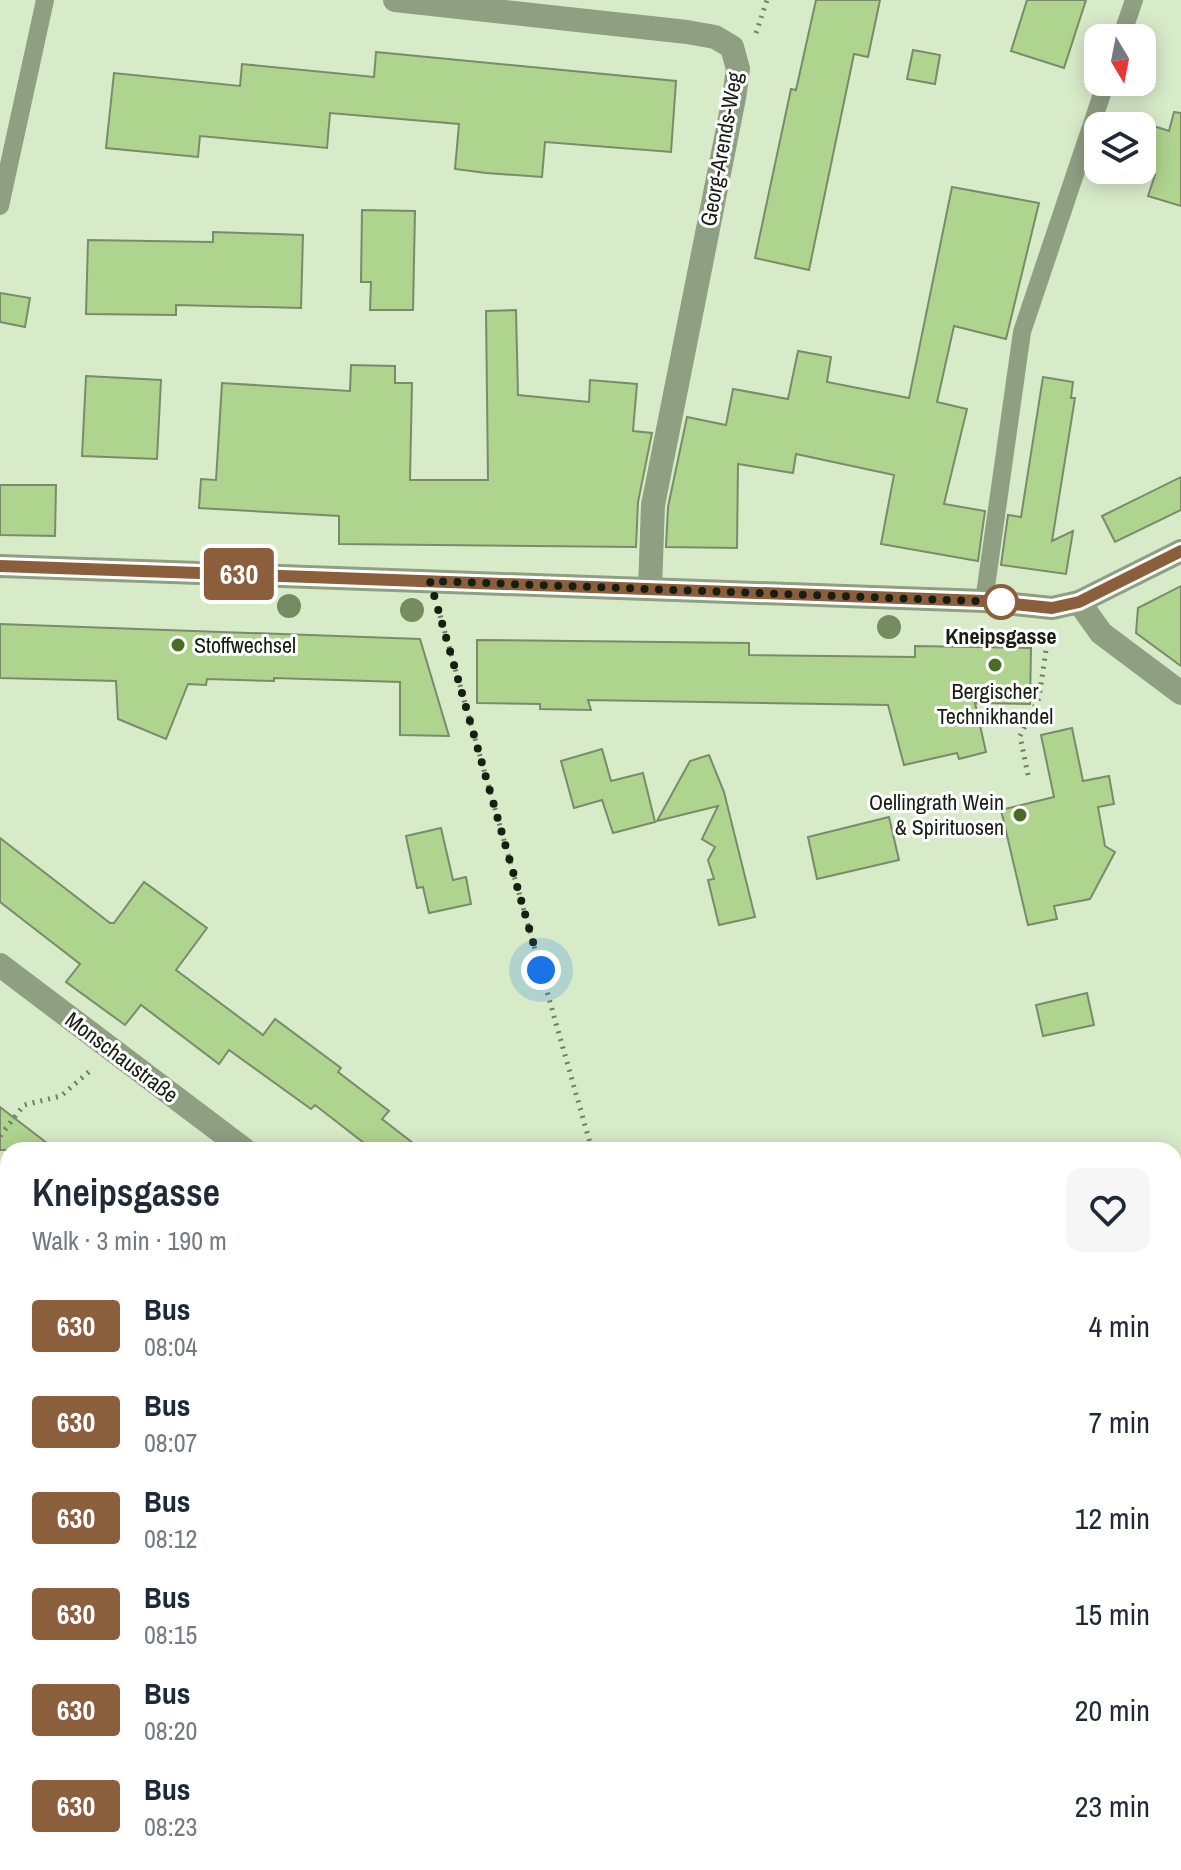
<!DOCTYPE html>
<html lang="en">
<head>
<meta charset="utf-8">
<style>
	:root { --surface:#fff; --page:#f6f6f7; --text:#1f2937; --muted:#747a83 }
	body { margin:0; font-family:"Archivo Narrow",sans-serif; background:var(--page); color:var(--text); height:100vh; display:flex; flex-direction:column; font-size:30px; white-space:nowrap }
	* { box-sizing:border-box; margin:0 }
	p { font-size:26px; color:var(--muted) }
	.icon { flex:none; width:44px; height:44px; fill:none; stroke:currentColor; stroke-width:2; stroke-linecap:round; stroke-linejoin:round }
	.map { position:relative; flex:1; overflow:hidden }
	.side { position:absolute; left:0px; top:1142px; width:1182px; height:728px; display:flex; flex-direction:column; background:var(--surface); border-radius:24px 24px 0 0; box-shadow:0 4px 20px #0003 }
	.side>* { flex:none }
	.badge { padding:0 16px; border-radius:6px; font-size:28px; line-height:52px }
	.needle { width:52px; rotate:170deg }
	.tools { position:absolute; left:1084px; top:24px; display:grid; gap:16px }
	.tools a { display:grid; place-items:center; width:72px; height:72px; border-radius:16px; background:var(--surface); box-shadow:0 4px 20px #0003; font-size:40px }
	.you { position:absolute; width:40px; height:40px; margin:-20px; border:6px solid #fff; border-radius:50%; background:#1a73e8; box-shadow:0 0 0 12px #1a73e833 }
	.map>.badge { position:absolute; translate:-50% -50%; box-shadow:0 0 0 4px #fff }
	.round { display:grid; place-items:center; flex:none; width:84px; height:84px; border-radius:16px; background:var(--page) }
	.head { display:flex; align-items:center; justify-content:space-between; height:136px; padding:0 32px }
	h1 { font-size:38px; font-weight:600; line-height:60px }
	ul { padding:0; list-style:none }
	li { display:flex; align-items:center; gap:24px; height:96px; padding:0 32px }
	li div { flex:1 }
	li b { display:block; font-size:30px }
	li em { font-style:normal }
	li .badge { min-width:88px; font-weight:700; text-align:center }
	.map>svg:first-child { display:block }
	.building { fill:#afd48e; stroke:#7a8b6b; stroke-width:2 }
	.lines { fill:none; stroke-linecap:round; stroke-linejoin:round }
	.path { stroke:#717d67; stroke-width:5; stroke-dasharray:2 6; stroke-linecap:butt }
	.lane { stroke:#8f9f82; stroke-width:18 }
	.street { stroke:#8f9f82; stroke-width:24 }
	.tree { fill:#768b60 }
	.line-casing { stroke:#fff; stroke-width:18 }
	.line { stroke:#8b5e3c; stroke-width:12 }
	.walk { stroke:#171e12; stroke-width:8; stroke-dasharray:0 14.4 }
	.stop-dot { fill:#fff; stroke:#8b5e3c; stroke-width:4 }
	.poi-dot { fill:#4a6c24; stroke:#fff; stroke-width:3 }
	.labels { text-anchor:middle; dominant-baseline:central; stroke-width:6; stroke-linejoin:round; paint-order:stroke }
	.street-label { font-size:22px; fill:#171e12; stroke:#fff }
	.stop-label { font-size:22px; font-weight:bold; fill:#171e12; stroke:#fff }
	.poi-label { font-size:22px; fill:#171e12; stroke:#fff; text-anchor:start }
</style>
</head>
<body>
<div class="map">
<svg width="1181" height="1870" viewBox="0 0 1181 1870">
	<rect width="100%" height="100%" fill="#d8ebc9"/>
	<g class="building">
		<path d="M816,0H880L868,57L854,54L809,270L755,258L791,89L796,90Z"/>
		<path d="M1027,0H1086L1064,68L1011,51Z"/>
		<path d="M913,50L940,55L935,84L907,79Z"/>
		<path d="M376,52L676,81L671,152L545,142L542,177L486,173L455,169L459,124L330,113L327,148L200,136L198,157L106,148L114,73L240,86L242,64L374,77Z"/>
		<path d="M1174,112L1181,113V206L1148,196L1155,175L1137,170H1142V126H1137L1138,121L1169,131Z"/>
		<path d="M952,187L1039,203L1006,339L954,326L937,402L967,409L944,504L985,511L978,561L881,544L894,475L796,454L793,473L738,464L737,548L666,547L668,507L687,417L726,425L733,389L788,399L798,351L831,357L827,382L909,398Z"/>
		<path d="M362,210L415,211L413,310H370L371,282H361Z"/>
		<path d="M213,232L303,235L301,308L176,305V315L86,314L88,240L213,242Z"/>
		<path d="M0,293L30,298L25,327L0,322Z"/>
		<path d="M516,310L518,395L589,402L590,380L637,384L633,431L652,433L638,502L636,547L339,544V516L199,508L201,479L216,480L222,383L350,391L351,365L395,366V383H412L410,480H488L486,311Z"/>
		<path d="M86,376L161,380L157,459L82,456Z"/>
		<path d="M1043,377L1073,382L1071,398H1075L1052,541L1073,531L1066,574L1001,565L1008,515L1021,517Z"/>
		<path d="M1181,477V510L1115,542L1102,516Z"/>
		<path d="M0,485H56L55,536L0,535Z"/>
		<path d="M1181,586V666L1136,633L1138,608Z"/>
		<path d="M0,624L420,639L449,736L400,735V682L274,678V681L207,679L206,685L188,684L166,739L118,719L116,681L0,678Z"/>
		<path d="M477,640L749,643V655L915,657V646L1031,648L1030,704L975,703L986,752L959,759L957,753L904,765L888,705L588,700L591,710L540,709V704L477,703Z"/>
		<path d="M1072,728L1083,781L1109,776L1114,804L1098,807L1105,846L1115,852L1090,899L1054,906L1057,919L1028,925L1001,810L1054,797L1041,735Z"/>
		<path d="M602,749L611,781L643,773L655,822L613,833L602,800L574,808L561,761Z"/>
		<path d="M709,755L724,792L755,917L719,925L708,880L714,879L708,860L715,847L702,839L718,806L657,821L690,761Z"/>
		<path d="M889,817L899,860L817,879L808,837Z"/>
		<path d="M441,828L453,880L466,877L471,904L429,913L423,887L417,888L406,836Z"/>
		<path d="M0,838L110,923H114L144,882L207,928L176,970L263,1035L275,1019L341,1068L338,1072L389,1111L382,1119L422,1150H373L315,1105L311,1109L229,1050L219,1064L141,1005L125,1025L66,982L80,964L0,902Z"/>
		<path d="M1087,993L1094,1025L1043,1036L1036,1005Z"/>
		<path d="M0,1107L56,1150H0Z"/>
	</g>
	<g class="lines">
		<g class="path">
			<path d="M756,33L767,0"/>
			<path d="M438,608L592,1150"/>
			<path d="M1028,775L1020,736L1039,698L1048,636"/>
			<path d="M0,1136L24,1105L61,1096L91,1070"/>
			<path d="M0,1218L8,1225"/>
		</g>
		<g class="lane">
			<path d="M1121,38L1134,0"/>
			<path d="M0,206L45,0"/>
			<path d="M984,601L1022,332L1106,82"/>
		</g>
		<g class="street">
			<path d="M395,0L687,32L715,37L732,47L738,69L734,98L653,505L650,589"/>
			<path d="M0,566L984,601L1052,608L1079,602L1181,551"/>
			<path d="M1079,602L1101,633L1181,693"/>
			<path d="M0,965L245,1150"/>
			<path d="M1174,1571L1181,1569"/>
			<path d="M1174,1749L1181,1750"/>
			<path d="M0,1849L8,1847"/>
			<path d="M727,1870L730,1862"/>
		</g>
	</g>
	<g class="tree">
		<circle cx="289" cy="606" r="12"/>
		<circle cx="412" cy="610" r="12"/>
		<circle cx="889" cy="627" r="12"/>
	</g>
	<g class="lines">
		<g class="line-casing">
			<path id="line" d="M0,566L984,601L1052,608L1079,602L1181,551"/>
		</g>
		<use href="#line" class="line"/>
		<path class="walk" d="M541,970L430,581L1001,602"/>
	</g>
	<circle class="stop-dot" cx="1001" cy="602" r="16"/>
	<g class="poi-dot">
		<circle cx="178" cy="645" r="8"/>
		<circle cx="995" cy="665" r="8"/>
		<circle cx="1020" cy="815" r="8"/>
	</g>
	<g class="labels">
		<g class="street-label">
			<text transform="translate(721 149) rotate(-80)">Georg-Arends-Weg</text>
			<text transform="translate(122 1057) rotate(37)">Monschaustraße</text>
		</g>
		<g class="stop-label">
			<text x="1001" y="636">Kneipsgasse</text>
		</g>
		<g class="poi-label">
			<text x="194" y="645">Stoffwechsel</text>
			<text x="995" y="691" text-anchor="middle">Bergischer<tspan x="995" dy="25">Technikhandel</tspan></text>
			<text x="1004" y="802" text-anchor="end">Oellingrath Wein<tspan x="1004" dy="25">&amp; Spirituosen</tspan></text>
		</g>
	</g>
</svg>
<div class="tools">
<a><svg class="needle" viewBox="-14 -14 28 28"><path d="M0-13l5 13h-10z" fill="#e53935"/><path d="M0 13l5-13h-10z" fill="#747a83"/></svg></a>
<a><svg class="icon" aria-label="layers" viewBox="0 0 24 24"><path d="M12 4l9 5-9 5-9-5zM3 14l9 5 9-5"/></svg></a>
</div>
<div class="you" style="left:541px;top:970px"></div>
<b class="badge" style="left:239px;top:574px;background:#8b5e3c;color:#fff">630</b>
<section class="side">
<div class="head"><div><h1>Kneipsgasse</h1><p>Walk · 3 min · 190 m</p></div><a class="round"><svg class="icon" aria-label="heart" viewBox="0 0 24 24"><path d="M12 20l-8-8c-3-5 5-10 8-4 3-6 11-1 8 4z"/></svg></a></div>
<ul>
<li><span class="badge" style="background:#8b5e3c;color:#fff">630</span><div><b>Bus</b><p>08:04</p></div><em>4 min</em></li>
<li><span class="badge" style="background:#8b5e3c;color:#fff">630</span><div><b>Bus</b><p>08:07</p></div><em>7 min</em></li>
<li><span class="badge" style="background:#8b5e3c;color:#fff">630</span><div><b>Bus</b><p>08:12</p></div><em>12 min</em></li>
<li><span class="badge" style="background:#8b5e3c;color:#fff">630</span><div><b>Bus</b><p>08:15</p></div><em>15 min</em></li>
<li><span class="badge" style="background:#8b5e3c;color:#fff">630</span><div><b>Bus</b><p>08:20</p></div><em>20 min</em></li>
<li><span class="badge" style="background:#8b5e3c;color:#fff">630</span><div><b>Bus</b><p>08:23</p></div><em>23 min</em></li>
</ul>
</section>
</div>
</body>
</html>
